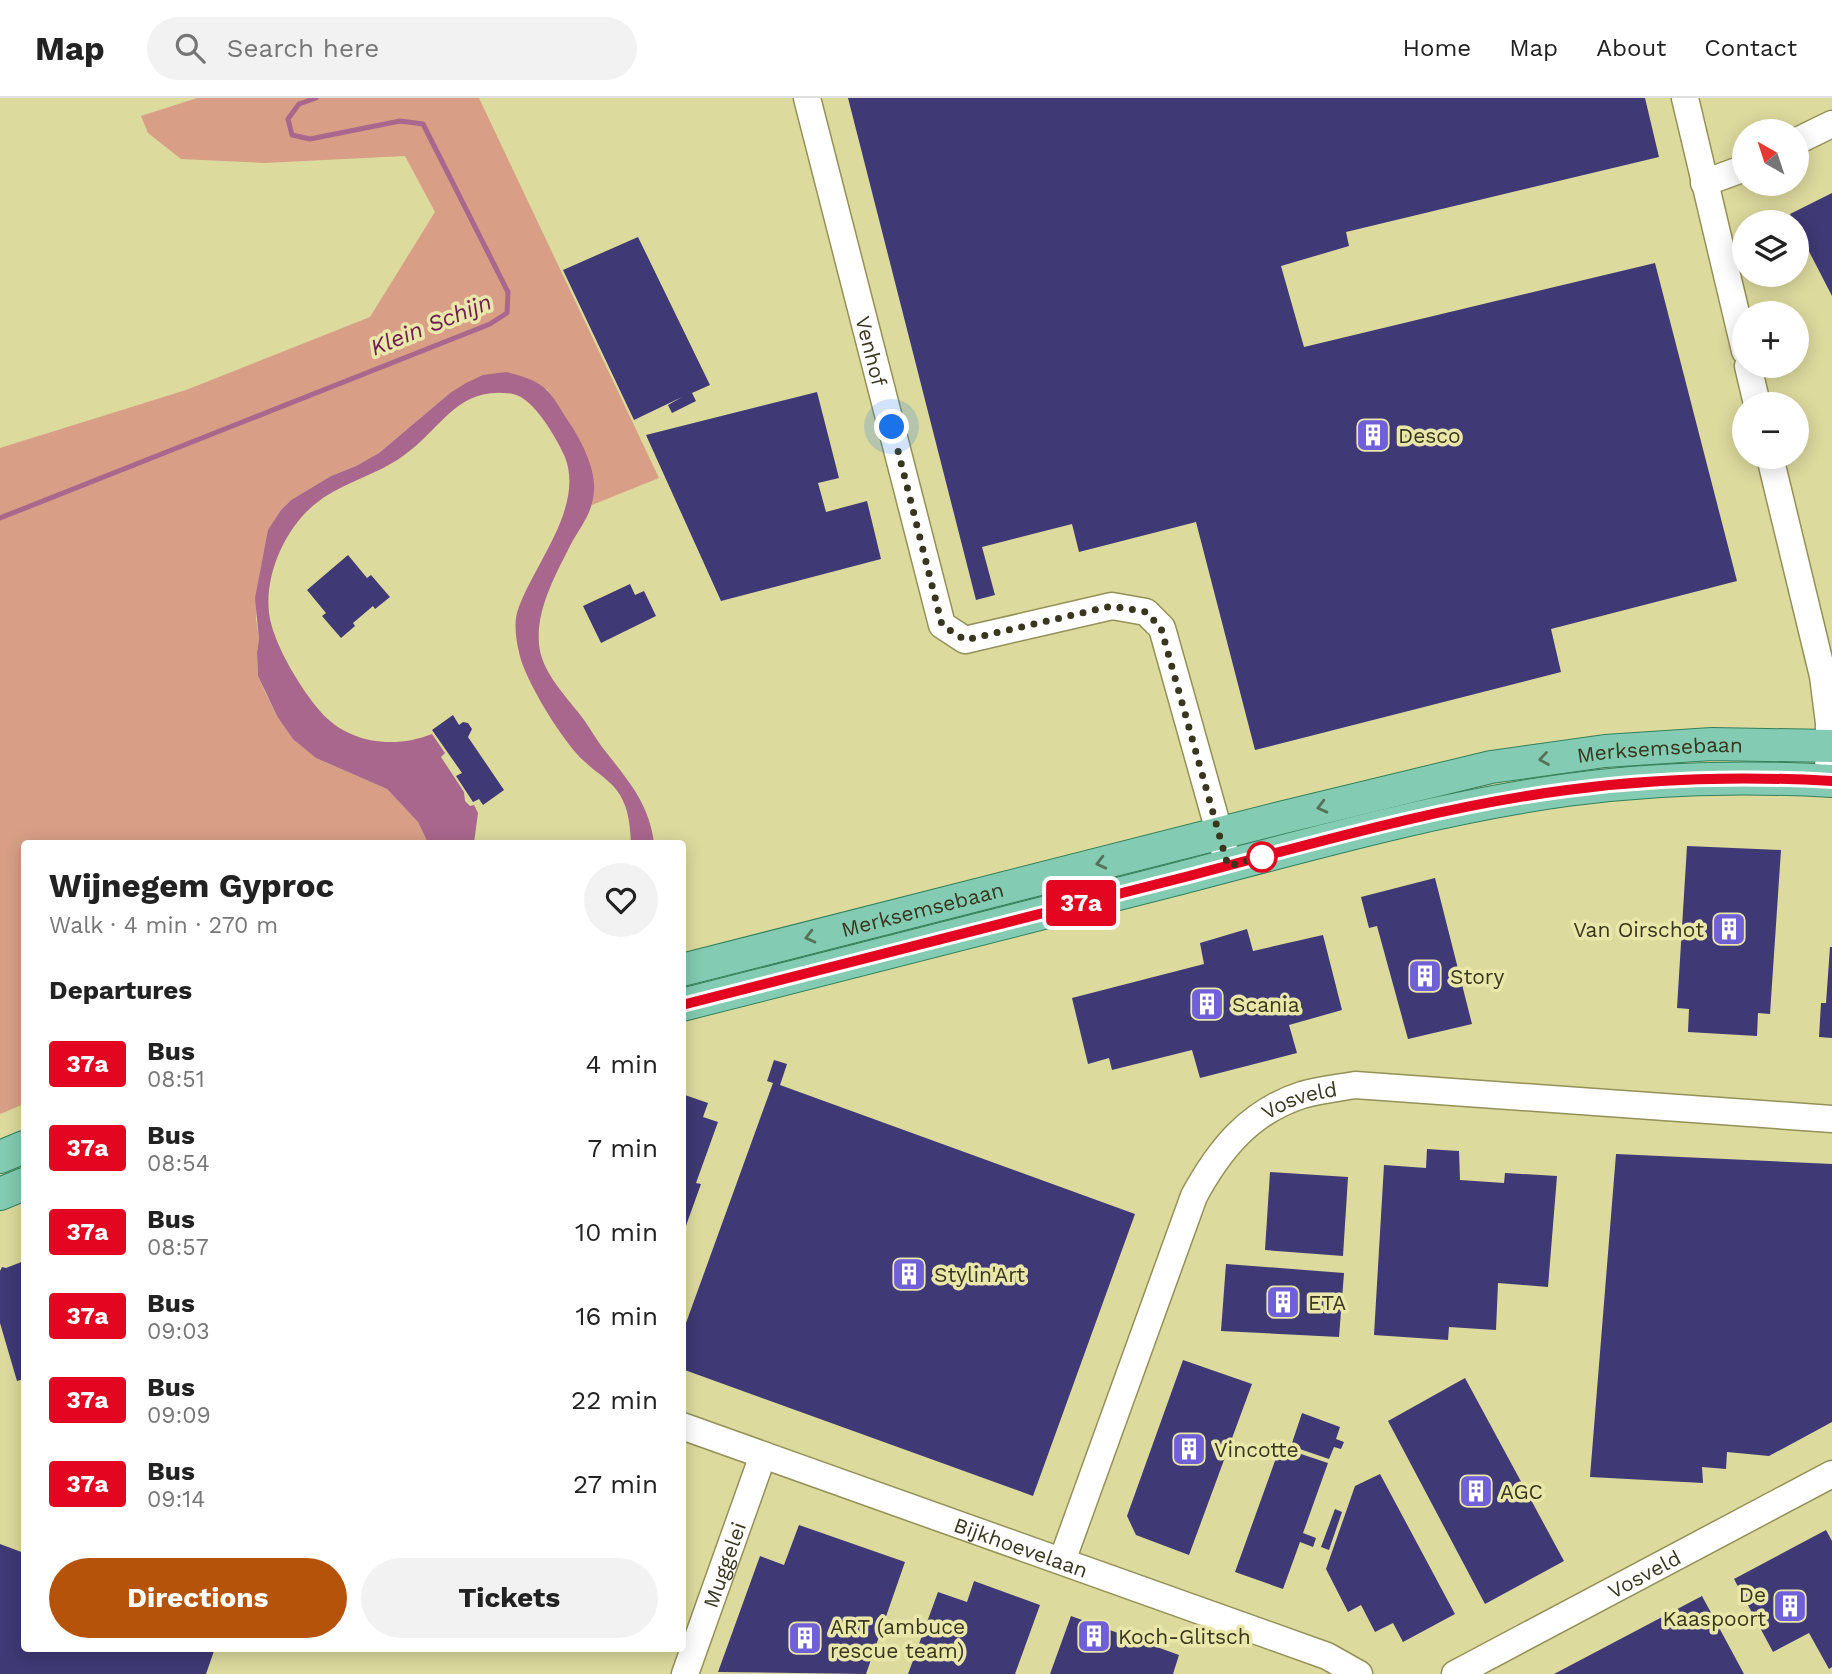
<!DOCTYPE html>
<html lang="en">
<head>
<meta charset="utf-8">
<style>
	:root { --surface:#fff; --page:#f2f2f2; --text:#222; --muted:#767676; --line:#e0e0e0; --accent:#b45309 }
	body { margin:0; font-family:"Work Sans",sans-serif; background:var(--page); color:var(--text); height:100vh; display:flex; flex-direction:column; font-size:26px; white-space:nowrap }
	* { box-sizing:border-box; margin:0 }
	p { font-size:23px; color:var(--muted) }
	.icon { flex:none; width:38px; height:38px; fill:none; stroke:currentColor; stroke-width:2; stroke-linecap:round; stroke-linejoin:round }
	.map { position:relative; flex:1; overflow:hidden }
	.panel { position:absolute; left:21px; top:742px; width:665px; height:812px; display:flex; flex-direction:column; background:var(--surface); border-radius:7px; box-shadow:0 4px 18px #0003 }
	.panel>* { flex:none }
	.badge { padding:0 14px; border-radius:5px; font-size:24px; line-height:46px }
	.needle { width:46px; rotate:321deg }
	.buttons { position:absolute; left:1732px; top:21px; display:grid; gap:14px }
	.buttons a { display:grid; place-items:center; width:77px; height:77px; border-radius:50%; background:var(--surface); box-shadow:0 4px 18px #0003; font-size:35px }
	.you { position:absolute; width:35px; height:35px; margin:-18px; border:5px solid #fff; border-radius:50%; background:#1a73e8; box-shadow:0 0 0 10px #1a73e833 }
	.map>.badge { position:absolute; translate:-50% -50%; box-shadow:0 0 0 4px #fff }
	h2 { padding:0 28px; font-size:26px; line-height:63px }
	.round { display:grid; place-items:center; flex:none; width:74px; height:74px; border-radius:37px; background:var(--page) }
	.headline { display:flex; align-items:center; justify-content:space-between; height:119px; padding:0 28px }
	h1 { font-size:33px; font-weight:700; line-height:52px }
	.cta { display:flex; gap:14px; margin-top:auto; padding:14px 28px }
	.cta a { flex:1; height:80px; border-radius:42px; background:var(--accent); color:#fff; font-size:28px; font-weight:700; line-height:80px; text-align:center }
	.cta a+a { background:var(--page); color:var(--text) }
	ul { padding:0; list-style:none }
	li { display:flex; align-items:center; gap:21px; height:84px; padding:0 28px }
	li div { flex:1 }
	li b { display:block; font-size:26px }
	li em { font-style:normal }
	li .badge { min-width:77px; font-weight:700; text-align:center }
	header { display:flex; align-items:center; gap:42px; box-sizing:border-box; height:98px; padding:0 35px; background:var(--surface); border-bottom:2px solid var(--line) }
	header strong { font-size:33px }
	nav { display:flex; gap:38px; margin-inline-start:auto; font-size:24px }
	.search { width:490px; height:63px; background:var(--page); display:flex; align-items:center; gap:18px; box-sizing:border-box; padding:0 24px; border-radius:38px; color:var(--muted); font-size:26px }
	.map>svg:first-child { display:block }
	.green { fill:#d89f86 }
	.water { fill:#a9678d }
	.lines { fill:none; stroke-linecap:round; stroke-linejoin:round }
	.stream { stroke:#a9678d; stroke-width:5 }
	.building { fill:#3f3975 }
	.minor-casing { stroke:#949057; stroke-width:29 }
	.major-casing { stroke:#33805c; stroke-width:34 }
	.minor { stroke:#fff; stroke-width:26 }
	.major { stroke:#83cbb2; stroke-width:32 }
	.oneway { stroke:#567259 }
	.line-casing { stroke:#fff; stroke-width:16 }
	.line { stroke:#e40521; stroke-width:10 }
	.walk { stroke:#38361e; stroke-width:7; stroke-dasharray:0 12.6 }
	.stop-dot { fill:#fff; stroke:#e40521; stroke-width:3.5 }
	.labels { text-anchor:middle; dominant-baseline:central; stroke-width:7; stroke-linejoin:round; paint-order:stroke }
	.street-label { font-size:21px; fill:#38361e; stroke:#eae7aa }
	.poi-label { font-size:21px; fill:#38361e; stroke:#eae7aa; text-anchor:start }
	.water-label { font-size:23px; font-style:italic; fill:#6f1d52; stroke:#eae7aa }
</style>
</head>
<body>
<header>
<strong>Map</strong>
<div class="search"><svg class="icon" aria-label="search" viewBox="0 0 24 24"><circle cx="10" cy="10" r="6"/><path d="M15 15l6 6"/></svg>Search here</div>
<nav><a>Home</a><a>Map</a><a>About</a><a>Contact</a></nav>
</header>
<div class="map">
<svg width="1832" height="1576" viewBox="0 0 1832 1576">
	<rect width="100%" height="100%" fill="#ddda9e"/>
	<path class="green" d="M197,0H479L659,380L592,407C599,363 570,325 547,291L450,295L379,355L356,368L331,378L291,402L281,412L269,432L259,480L256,520L259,541L257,554L258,578L266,596L277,618L316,660L387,691L418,724L428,745L24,746V1006L0,1016V350L186,292L370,219L435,114L405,58L264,65L181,61L148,35L141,18Z"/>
	<path class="water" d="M506,274C547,284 548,291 569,324C581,342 596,371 594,393C593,414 581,428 571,446C556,476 536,511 539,546C541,572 563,595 578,614C587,625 594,638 602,649C626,680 649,704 654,745H631C630,729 629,712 620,697C611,682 596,675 584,663C563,644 524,581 519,554C516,542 514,526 517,515C531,469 585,411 565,359C557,341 534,300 513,296C457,287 443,330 403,358C377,377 344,384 319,403C286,427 262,479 270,521C276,550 301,591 320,613C348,646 395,651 432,636L445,655L441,659L464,694L465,703L470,708L474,707L478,715L474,745H428L418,724L387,691L316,660L293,641L277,618L258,578L257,554L259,541L255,500L268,432L281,412L291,402L331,378L356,368L379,355L450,295L466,285L483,277Z"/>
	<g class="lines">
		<path class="stream" d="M0,420L490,226L507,215L508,194L423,26L400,23L310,41L292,37L288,21L299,6L316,0"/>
	</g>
	<g class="building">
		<path d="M848,0H1645L1659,59L1346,134L1349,148L1281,168L1304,249L1655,165L1737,483L1551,531L1561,574L1255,652L1196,424L1079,454L1072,426L982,449L995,497L976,502Z"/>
		<path d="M1832,95V198L1797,130V124H1794L1790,116Z"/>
		<path d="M638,139L710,287L692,295L696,303L672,315L668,307L682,299L634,322L563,172Z"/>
		<path d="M817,294L839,380L818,385L826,414L867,403L881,461L721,503L646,337Z"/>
		<path d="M348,457L367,480L371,477L390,499L375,511L373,508L353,525L355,528L341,540L322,518L326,515L307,492Z"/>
		<path d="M630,486L635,497L644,493L656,518L601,545L583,508Z"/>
		<path d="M453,617L459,627L463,624L468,625L472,631L468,639L504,692L483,707L479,701L473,704L456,678L462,675L432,632Z"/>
		<path d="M1687,748L1781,752L1770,916L1758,915L1757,938L1688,934L1689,911L1677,910Z"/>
		<path d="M1435,780L1472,926L1408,941L1377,828L1369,830L1361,799Z"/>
		<path d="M1247,831L1253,853L1323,837L1342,912L1289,927L1297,955L1200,980L1192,952L1112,972L1109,960L1088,966L1072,900L1204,866L1200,845Z"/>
		<path d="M1830,849H1832V940L1819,939L1821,905H1826Z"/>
		<path d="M774,962L787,966L780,987L1135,1116L1033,1398L682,1271V1236L773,985L767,983Z"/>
		<path d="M682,996L708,1005L703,1019L718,1024L696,1085L701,1086L683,1136Z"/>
		<path d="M1427,1051L1459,1053L1460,1082L1504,1085L1505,1075L1557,1078L1548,1189L1498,1185L1496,1232L1449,1229L1448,1242L1374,1237L1384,1067L1426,1070Z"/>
		<path d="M1616,1056L1832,1066V1324L1769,1358L1727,1354L1726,1371L1702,1369L1703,1385L1590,1379Z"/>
		<path d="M1270,1074L1348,1079L1343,1158L1265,1152Z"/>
		<path d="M24,1163V1281L17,1283L0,1225V1173L2,1169L6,1170Z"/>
		<path d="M1226,1166L1344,1175L1339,1239L1221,1233Z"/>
		<path d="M1183,1262L1252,1286L1189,1457L1136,1437L1127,1418Z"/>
		<path d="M1465,1280L1564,1463L1485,1506L1388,1323Z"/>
		<path d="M1302,1315L1340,1329L1336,1341L1344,1344L1341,1351L1334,1349L1329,1361L1291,1348Z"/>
		<path d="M1280,1349L1328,1365L1303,1435L1316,1440L1313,1449L1300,1444L1283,1491L1235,1474Z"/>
		<path d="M1380,1376L1455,1516L1403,1544L1393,1525L1375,1534L1361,1507L1348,1514L1326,1471L1355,1388Z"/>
		<path d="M1335,1411L1342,1414L1329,1452L1321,1449Z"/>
		<path d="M799,1427L905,1464L866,1576L718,1574L760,1458L784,1467Z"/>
		<path d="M1826,1432L1832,1443V1569L1829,1571L1809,1535L1773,1554L1734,1481Z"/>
		<path d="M0,1446L24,1455V1550H215L206,1576H0Z"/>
		<path d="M974,1483L1040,1507L1015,1576H908L938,1494L967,1504Z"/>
		<path d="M1702,1498L1744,1576H1554Z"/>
		<path d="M1071,1518L1179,1557L1173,1576H1050Z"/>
	</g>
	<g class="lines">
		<g class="minor-casing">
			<g id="minor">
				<path id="s1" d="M807,0L942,527L965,542L1112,508L1146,514L1162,530L1225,755"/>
				<path d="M1685,0L1745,253"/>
				<path d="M1797,43L1832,26"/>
				<path d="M1704,85L1745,70"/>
				<path d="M1748,268L1757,306"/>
				<path d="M1770,359L1823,578L1829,625L1828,683"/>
				<path id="s2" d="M682,1328L1327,1558L1359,1576"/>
				<path id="s3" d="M1062,1463L1194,1098C1219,1052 1249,1014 1302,997C1319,992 1338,990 1355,987L1832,1021"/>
				<path id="s4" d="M685,1576L763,1357"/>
				<path id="s5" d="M1455,1576L1832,1376"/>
			</g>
		</g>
		<g class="major-casing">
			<g id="major">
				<path id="s6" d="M682,872L1280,720L1491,669L1605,653L1712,646L1832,648"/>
				<path d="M682,907C849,865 1015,822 1181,780C1308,747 1436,710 1567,692C1654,680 1744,678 1832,683"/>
				<path d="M0,1059L24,1049"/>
				<path d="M0,1096L24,1086"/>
			</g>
		</g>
		<use href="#minor" class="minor"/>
		<use href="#major" class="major"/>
	</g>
	<defs><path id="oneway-chevron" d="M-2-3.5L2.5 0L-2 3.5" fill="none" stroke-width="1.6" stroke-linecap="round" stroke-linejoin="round" transform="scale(1.75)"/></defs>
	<g class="oneway">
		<use href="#oneway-chevron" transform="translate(1544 661) rotate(171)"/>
		<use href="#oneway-chevron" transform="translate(1322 709) rotate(166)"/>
		<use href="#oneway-chevron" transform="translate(1101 765) rotate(166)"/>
		<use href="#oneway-chevron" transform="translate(810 839) rotate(166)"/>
	</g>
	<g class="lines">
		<g class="line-casing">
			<path id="line" d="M682,907C849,865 1015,822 1181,780C1308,747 1436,709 1567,692C1654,680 1744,678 1832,683"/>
		</g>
		<use href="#line" class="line"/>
		<path class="walk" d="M892,329L942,527L965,542L1112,508L1146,514L1161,530L1228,768L1268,757L1262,759"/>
	</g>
	<defs>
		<g id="building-square" transform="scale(1.75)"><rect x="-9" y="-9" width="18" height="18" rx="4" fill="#6f5fd9" stroke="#eae7aa"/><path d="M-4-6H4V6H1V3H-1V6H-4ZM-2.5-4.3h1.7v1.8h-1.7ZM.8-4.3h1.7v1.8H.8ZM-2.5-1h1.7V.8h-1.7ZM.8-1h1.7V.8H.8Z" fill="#fff"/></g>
	</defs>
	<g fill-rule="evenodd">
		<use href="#building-square" x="1373" y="337"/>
		<use href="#building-square" x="1729" y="831"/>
		<use href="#building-square" x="1425" y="878"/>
		<use href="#building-square" x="1207" y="906"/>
		<use href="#building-square" x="909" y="1176"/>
		<use href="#building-square" x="1283" y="1204"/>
		<use href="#building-square" x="1189" y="1351"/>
		<use href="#building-square" x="1476" y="1393"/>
		<use href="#building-square" x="1790" y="1508"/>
		<use href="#building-square" x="1094" y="1538"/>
		<use href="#building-square" x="805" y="1540"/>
	</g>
	<circle class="stop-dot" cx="1262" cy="759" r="14"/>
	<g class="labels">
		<g class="street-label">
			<text stroke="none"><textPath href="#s1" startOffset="261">Venhof</textPath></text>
			<text stroke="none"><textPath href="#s6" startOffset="1004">Merksemsebaan</textPath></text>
			<text stroke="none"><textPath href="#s6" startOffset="248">Merksemsebaan</textPath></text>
			<text stroke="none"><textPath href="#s3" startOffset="536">Vosveld</textPath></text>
			<text stroke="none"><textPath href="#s2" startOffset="360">Bijkhoevelaan</textPath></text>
			<text stroke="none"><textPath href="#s4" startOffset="116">Muggelei</textPath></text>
			<text stroke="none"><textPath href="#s5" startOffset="214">Vosveld</textPath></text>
		</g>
		<g class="poi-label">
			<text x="1398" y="337">Desco</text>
			<text x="1704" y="831" text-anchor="end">Van Oirschot</text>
			<text x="1450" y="878">Story</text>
			<text x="1232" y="906">Scania</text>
			<text x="934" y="1176">Stylin'Art</text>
			<text x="1308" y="1204">ETA</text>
			<text x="1214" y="1351">Vincotte</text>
			<text x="1500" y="1393">AGC</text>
			<text x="1766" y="1496" text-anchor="end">De<tspan x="1766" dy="24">Kaaspoort</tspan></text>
			<text x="830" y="1528">ART (ambuce<tspan x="830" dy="24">rescue team)</tspan></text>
			<text x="1118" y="1538">Koch-Glitsch</text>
		</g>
		<g class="water-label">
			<text transform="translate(431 227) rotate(-22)">Klein Schijn</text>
		</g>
	</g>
</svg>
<div class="buttons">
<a><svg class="needle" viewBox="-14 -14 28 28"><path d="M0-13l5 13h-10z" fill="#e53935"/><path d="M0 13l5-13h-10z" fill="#767676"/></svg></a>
<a><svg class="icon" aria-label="layers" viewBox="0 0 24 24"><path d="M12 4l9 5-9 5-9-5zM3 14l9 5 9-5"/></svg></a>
<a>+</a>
<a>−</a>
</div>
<div class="you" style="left:892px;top:329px"></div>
<b class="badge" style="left:1081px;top:805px;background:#e40521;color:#fff">37a</b>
<section class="panel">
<div class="headline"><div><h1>Wijnegem Gyproc</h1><p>Walk · 4 min · 270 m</p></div><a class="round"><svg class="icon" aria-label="heart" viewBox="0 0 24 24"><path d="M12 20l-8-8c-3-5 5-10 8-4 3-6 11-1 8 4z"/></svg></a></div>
<h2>Departures</h2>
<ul>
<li><span class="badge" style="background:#e40521;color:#fff">37a</span><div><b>Bus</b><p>08:51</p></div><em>4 min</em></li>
<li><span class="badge" style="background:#e40521;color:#fff">37a</span><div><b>Bus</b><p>08:54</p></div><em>7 min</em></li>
<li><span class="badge" style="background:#e40521;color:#fff">37a</span><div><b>Bus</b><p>08:57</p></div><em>10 min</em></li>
<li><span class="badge" style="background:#e40521;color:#fff">37a</span><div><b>Bus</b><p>09:03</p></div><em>16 min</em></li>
<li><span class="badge" style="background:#e40521;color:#fff">37a</span><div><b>Bus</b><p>09:09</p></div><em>22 min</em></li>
<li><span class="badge" style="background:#e40521;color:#fff">37a</span><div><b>Bus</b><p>09:14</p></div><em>27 min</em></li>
</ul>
<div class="cta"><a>Directions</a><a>Tickets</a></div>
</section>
</div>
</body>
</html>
